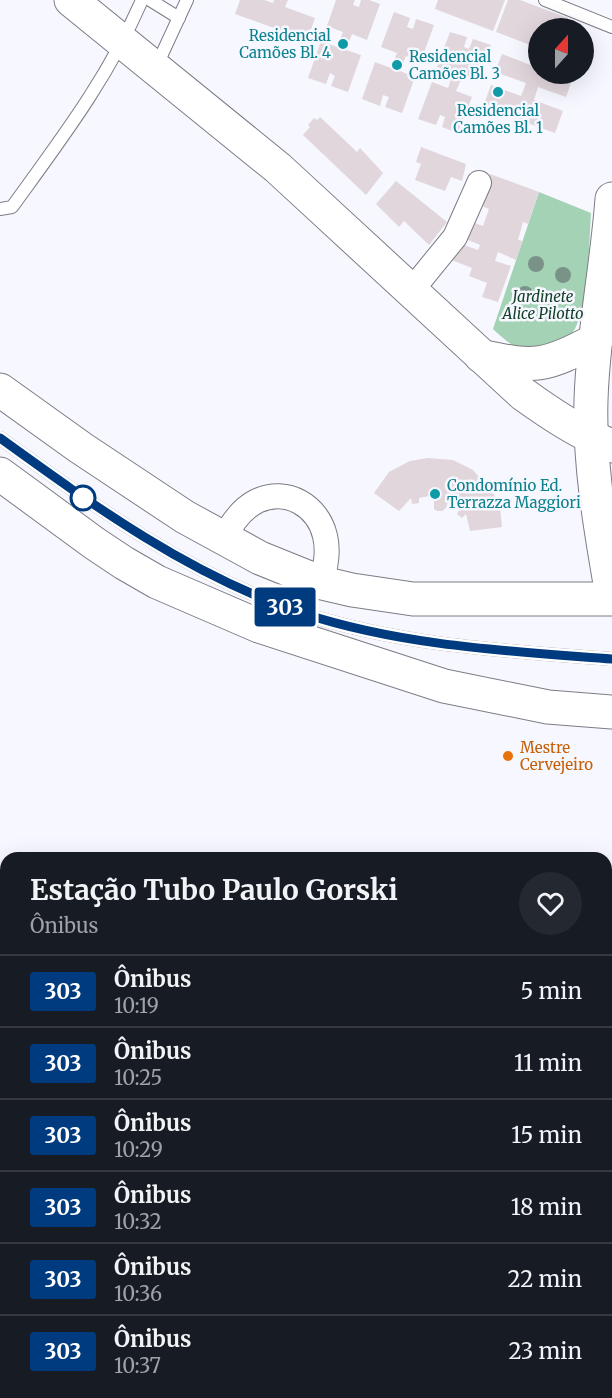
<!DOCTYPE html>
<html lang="pt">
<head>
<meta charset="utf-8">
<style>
	:root { --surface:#171b24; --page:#242831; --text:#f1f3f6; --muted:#9ea1a6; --line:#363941 }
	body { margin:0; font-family:Merriweather,serif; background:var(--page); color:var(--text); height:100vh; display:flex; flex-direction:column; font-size:22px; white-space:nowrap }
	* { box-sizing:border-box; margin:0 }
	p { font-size:20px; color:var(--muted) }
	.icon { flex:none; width:33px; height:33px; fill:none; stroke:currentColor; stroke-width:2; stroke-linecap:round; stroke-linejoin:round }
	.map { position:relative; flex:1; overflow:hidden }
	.side { position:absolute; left:0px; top:852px; width:612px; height:546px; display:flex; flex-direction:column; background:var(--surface); border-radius:18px 18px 0 0; box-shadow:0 6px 24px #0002 }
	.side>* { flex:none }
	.badge { padding:0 12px; border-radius:4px; font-size:21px; line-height:39px }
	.needle { width:39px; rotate:21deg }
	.controls { position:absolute; left:528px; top:18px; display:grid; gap:12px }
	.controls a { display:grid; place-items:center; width:66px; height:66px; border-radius:50%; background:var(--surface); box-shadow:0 6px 24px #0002; font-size:30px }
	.map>.badge { position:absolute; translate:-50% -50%; box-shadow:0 0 0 3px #fff }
	.round { display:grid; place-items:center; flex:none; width:63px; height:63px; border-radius:32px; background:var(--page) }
	.head { display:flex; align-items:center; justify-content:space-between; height:102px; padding:0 30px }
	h1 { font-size:28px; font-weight:700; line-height:45px }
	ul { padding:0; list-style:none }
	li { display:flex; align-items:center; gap:18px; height:72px; padding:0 30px; border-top:2px solid var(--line) }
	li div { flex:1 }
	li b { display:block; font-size:22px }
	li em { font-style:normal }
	li .badge { min-width:66px; font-weight:700; text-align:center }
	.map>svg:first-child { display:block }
	.green { fill:#a3d3b4 }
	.building { fill:#e0d6dc }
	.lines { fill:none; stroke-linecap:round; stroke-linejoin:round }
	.lane-casing { stroke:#7d7c85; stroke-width:14 }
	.street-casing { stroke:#7d7c85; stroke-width:26 }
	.secondary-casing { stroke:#7d7c85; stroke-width:35 }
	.primary-casing { stroke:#7d7c85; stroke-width:35 }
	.lane { stroke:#fff; stroke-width:12 }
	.street { stroke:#fff; stroke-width:24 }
	.secondary { stroke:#fff; stroke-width:33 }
	.primary { stroke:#fff; stroke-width:33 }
	.tree { fill:#7a9389 }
	.line-casing { stroke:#fff; stroke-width:14 }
	.line { stroke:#003b80; stroke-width:9 }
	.culture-dot { fill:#0f9aa8; stroke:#f7f7ff; stroke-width:2 }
	.stop-dot { fill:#fff; stroke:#003b80; stroke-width:3 }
	.food-dot { fill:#e8710a; stroke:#f7f7ff; stroke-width:2 }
	.labels { text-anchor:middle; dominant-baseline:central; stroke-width:5; stroke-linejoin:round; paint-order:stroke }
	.culture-label { font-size:15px; fill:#0d838f; stroke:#f7f7ff; text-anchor:start }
	.park-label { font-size:15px; font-style:italic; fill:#134128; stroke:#f7f7ff }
	.food-label { font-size:15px; fill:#c56008; stroke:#f7f7ff; text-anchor:start }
</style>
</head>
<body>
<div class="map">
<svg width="612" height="1398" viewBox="0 0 612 1398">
	<rect width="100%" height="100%" fill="#f7f7ff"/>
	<path class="green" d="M539,192L591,213C589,242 589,321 568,338C562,343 549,344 542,345C515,351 513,347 493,329Z"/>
	<g class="building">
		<path d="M240,0H264L273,3L274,0H288L285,7L315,18L307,40L235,14Z"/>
		<path d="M336,0H355L353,5L359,7L361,0H369L380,4L367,40L352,34L346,50L361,55L348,92L331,86L335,76L330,73L326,84L308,78L321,41L337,47L343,32L327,26Z"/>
		<path d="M438,0H505L493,31L435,9Z"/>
		<path d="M508,0H520L568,18L564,28H538V48L496,32Z"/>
		<path d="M394,12L410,18L407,27L413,29L416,19L434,25L421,61L406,56L400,71L415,77L402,113L385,107L389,97L383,95L380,106L362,99L375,62L391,68L397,53L381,47Z"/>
		<path d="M450,32L467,37L464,47L469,49L473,39L491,45L478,81L463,75L456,91L472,97L458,133L442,127L445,117L440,115L436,125L418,119L432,82L448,88L453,73L437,67Z"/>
		<path d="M502,54L538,68V74H554L572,80L566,97L538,87L534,100L563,111L555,133L483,107L491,85L521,96L526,83L495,72Z"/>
		<path d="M320,117L357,152L360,148L383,173L366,195L303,135L310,127L308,125L314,118L317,120Z"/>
		<path d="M421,147L466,164L462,181L451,177L445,191L415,180L421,164L416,162Z"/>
		<path d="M490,174L539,192L528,224L523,222L518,240L523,241L516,260L498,252L495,261L511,266L498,302L482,297L487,283L469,276L472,268L449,259L461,244L478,250L480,245L466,239L472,222L483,226L489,209L479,205Z"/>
		<path d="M396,181L447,222L429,245L404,221L399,227L376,204Z"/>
		<path d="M428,458L453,460L473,470L495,496L500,507L502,527L470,531L466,514L462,518L457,514L461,508L449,498L446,508L442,511H437L434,509V495L419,498V503L412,504L411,498L399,511L374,493L389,472L410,461Z"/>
		<path d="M606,913L612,914V975L606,973Z"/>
	</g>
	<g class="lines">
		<g class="lane-casing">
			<g id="lane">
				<path d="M150,0L179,18"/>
				<path d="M545,0L612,27"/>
				<path d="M156,67L187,0"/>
				<path d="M0,209L12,207C62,138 108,78 142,0"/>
				<path d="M0,438C94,506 191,576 302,613C402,646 508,651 612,659"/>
			</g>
		</g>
		<g class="street-casing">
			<g id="street">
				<path d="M411,291L455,237L479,183"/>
				<path d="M224,539C231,524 241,509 257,501C287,487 318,506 325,536C329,552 325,567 322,583"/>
				<path d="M252,1392L268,1398"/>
			</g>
		</g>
		<g class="secondary-casing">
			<g id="secondary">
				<path d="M612,199C607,266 593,333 591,400C589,466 601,531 612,595"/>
				<path d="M0,390L81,448L185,517L260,558L322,583L352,590L413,599H612"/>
				<path d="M0,474L94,543L124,563L157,582L259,626L444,686L548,707L612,712"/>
				<path d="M606,1291L612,1274"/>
				<path d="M569,1398L571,1392"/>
			</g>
		</g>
		<g class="primary-casing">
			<g id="primary">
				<path d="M71,0L278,168L523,394C551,414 579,433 612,446"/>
				<path d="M481,356C537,369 545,366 596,340"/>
				<path d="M0,959L6,961"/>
				<path d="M606,1236L612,1239"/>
			</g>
		</g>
		<use href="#lane" class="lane"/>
		<use href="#street" class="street"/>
		<use href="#secondary" class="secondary"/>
		<use href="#primary" class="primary"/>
	</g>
	<g class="tree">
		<circle cx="536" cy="264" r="8"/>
		<circle cx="563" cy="275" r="8"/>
		<circle cx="525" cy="294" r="8"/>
	</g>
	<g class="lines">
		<g class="line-casing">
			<path id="line" d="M0,438C94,506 191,576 302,613C402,646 508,651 612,659"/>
		</g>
		<use href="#line" class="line"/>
	</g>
	<g class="culture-dot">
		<circle cx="343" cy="44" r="6"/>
		<circle cx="397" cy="65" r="6"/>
		<circle cx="498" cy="92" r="6"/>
		<circle cx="435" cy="494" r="6"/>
	</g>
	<circle class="stop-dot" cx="83" cy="498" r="12"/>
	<circle class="food-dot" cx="508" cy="756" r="6"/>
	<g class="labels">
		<g class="culture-label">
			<text x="331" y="35" text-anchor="end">Residencial<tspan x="331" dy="17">Camões Bl. 4</tspan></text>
			<text x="409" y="56">Residencial<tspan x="409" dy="17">Camões Bl. 3</tspan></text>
			<text x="498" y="110" text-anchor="middle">Residencial<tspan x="498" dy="17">Camões Bl. 1</tspan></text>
			<text x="447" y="485">Condomínio Ed.<tspan x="447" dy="17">Terrazza Maggiori</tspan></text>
		</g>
		<g class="park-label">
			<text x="543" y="296">Jardinete<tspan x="543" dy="17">Alice Pilotto</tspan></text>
		</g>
		<g class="food-label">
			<text x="520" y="747">Mestre<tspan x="520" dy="17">Cervejeiro</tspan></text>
		</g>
	</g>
</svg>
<div class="controls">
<a><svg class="needle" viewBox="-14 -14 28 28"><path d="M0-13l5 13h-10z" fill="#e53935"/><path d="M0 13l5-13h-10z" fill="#9ea1a6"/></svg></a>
</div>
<b class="badge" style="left:285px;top:607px;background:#003b80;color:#fff">303</b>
<section class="side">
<div class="head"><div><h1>Estação Tubo Paulo Gorski</h1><p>Ônibus</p></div><a class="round"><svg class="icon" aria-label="heart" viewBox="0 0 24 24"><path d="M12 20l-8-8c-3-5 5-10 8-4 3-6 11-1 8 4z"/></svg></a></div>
<ul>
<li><span class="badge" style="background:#003b80;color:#fff">303</span><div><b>Ônibus</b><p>10:19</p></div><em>5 min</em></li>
<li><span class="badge" style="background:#003b80;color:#fff">303</span><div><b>Ônibus</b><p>10:25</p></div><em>11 min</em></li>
<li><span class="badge" style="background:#003b80;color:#fff">303</span><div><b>Ônibus</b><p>10:29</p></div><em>15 min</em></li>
<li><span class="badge" style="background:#003b80;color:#fff">303</span><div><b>Ônibus</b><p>10:32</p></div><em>18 min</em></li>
<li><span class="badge" style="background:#003b80;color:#fff">303</span><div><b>Ônibus</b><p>10:36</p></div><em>22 min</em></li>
<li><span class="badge" style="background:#003b80;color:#fff">303</span><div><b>Ônibus</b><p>10:37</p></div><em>23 min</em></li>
</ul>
</section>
</div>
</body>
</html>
